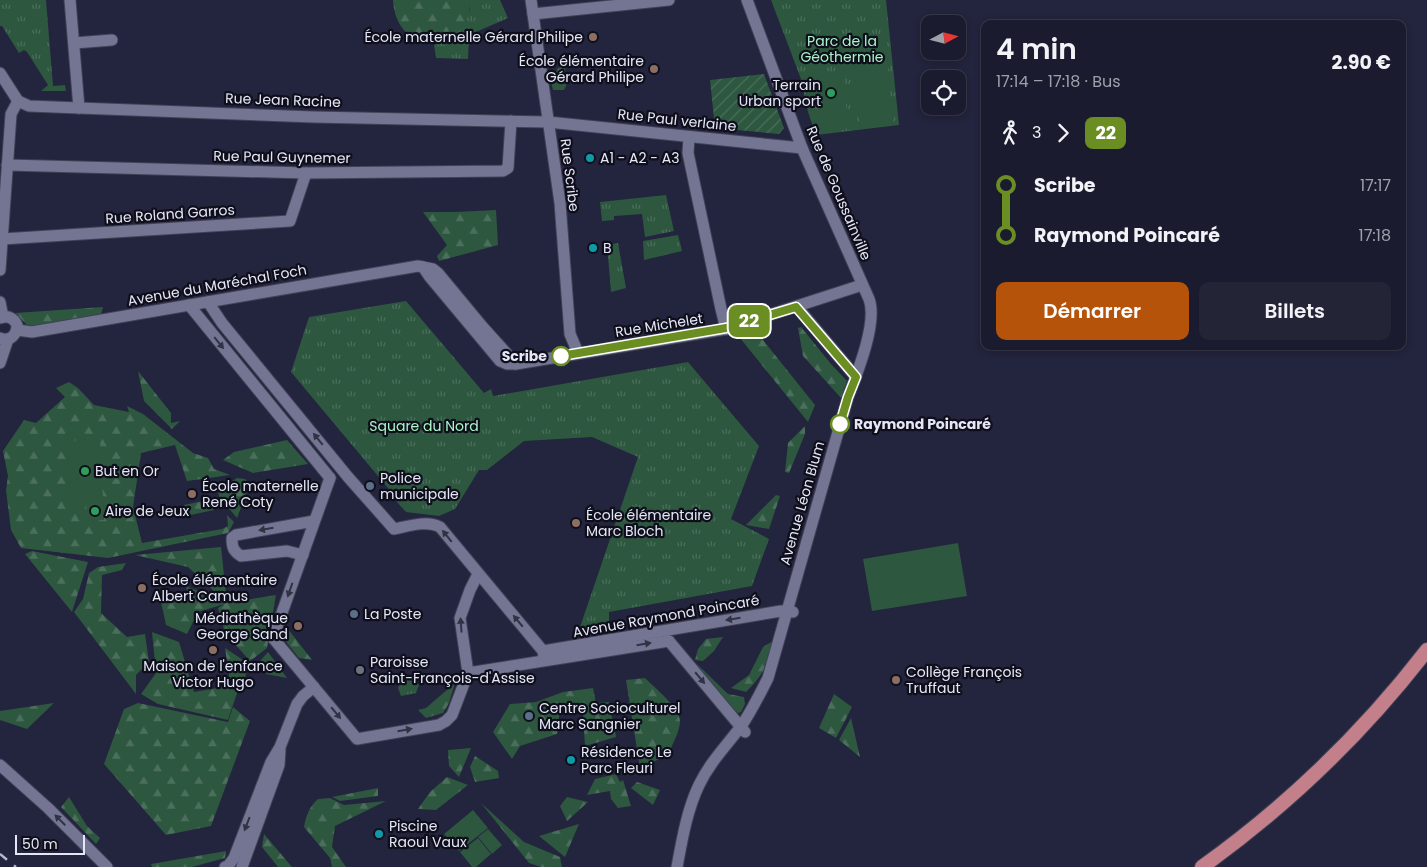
<!DOCTYPE html>
<html lang="fr">
<head>
<meta charset="utf-8">
<style>
	:root { --surface:#1a1b2e; --page:#232436; --text:#f1f3f6; --muted:#9fa1aa; --line:#38394a; --accent:#b45309 }
	body { margin:0; font-family:Poppins,sans-serif; background:var(--page); color:var(--text); height:100vh; display:flex; flex-direction:column; font-size:19px; white-space:nowrap }
	* { box-sizing:border-box; margin:0 }
	p { font-size:16px; color:var(--muted) }
	.icon { flex:none; width:28px; height:28px; fill:none; stroke:currentColor; stroke-width:2; stroke-linecap:round; stroke-linejoin:round }
	.map { position:relative; flex:1; overflow:hidden }
	.side { position:absolute; left:981px; top:20px; width:425px; height:330px; display:flex; flex-direction:column; background:var(--surface); border-radius:10px; box-shadow:0 2px 8px #0003,0 0 0 1px var(--line) }
	.side>* { flex:none }
	.badge { padding:0 10px; border-radius:8px; font-size:18px; line-height:32px }
	.needle { width:32px; rotate:83deg }
	.buttons { position:absolute; left:921px; top:15px; display:grid; gap:10px }
	.buttons a { display:grid; place-items:center; width:45px; height:45px; border-radius:10px; background:var(--surface); box-shadow:0 2px 8px #0003,0 0 0 1px var(--line); font-size:25px }
	.scale { position:absolute; left:15px; bottom:12px; width:70px; box-sizing:border-box; padding-left:5px; border:2px solid #e5e7f8; border-top:0; font-size:14px; line-height:18px; white-space:nowrap; color:#e5e7f8; -webkit-text-stroke:4px #0e0f1a; paint-order:stroke }
	.map>.badge { position:absolute; translate:-50% -50%; box-shadow:0 0 0 2px #fff }
	.legs { display:flex; align-items:center; gap:8px; height:55px; padding:0 15px; font-size:16px }
	.legs p { margin-inline-start:auto }
	.overview { display:flex; align-items:center; justify-content:space-between; height:85px; padding:0 15px }
	h1 { font-size:28px; font-weight:600; line-height:38px }
	.cta { display:flex; gap:10px; margin-top:auto; padding:10px 15px }
	.cta a { flex:1; height:58px; border-radius:10px; background:var(--accent); color:#fff; font-size:20px; font-weight:600; line-height:58px; text-align:center }
	.cta a+a { background:var(--page); color:var(--text) }
	ul { padding:0 15px; list-style:none }
	li { display:flex; align-items:center; gap:18px; height:50px; font-size:19px }
	li i { display:grid; place-items:center; width:8px; height:100%; margin:0 6px; background:currentColor }
	li i::after { content:''; width:12px; height:12px; margin:-6px; border:4px solid; border-radius:50%; background:var(--surface) }
	li p { margin-inline-start:auto }
	li:first-child i { background:linear-gradient(#0000 50%,currentColor 0) }
	li:last-child i { background:linear-gradient(currentColor 50%,#0000 0) }
	.map>svg:first-child { display:block }
	.grass { fill:url(#grass-tufts) }
	.forest { fill:url(#forest-firs) }
	.garden { fill:url(#garden-furrows) }
	.pitch { fill:#2d573f }
	.lines { fill:none; stroke-linecap:round; stroke-linejoin:round }
	.minor-casing { stroke:#414156; stroke-width:13 }
	.major-casing { stroke:#414156; stroke-width:16 }
	.minor { stroke:#737593; stroke-width:11 }
	.major { stroke:#c3808a; stroke-width:14 }
	.rail { stroke:#b6b8cb; stroke-width:2.5; stroke-dasharray:9 9; stroke-linecap:butt }
	.oneway { fill:#313344 }
	.line-1-casing { stroke:#fff; stroke-width:11 }
	.line-1 { stroke:#6b8e23; stroke-width:8 }
	.education-dot { fill:#8d6e63; stroke:#0e0f1a; stroke-width:2 }
	.leisure-dot { fill:#2e9e5b; stroke:#0e0f1a; stroke-width:2 }
	.culture-dot { fill:#0f9aa8; stroke:#0e0f1a; stroke-width:2 }
	.stop-1-dot { fill:#fff; stroke:#6b8e23; stroke-width:2.5 }
	.service-dot { fill:#5c6f8a; stroke:#0e0f1a; stroke-width:2 }
	.worship-dot { fill:#6b7280; stroke:#0e0f1a; stroke-width:2 }
	.labels { text-anchor:middle; dominant-baseline:central; stroke-width:4.5; stroke-linejoin:round; paint-order:stroke }
	.poi-label { font-size:14px; fill:#e5e7f8; stroke:#0e0f1a; text-anchor:start }
	.park-label { font-size:14px; fill:#a9f5c8; stroke:#0e0f1a }
	.street-label { font-size:14px; fill:#e5e7f8; stroke:#0e0f1a }
	.stop-label { font-size:14px; font-weight:bold; fill:#e5e7f8; stroke:#0e0f1a; text-anchor:end }
</style>
</head>
<body>
<div class="map">
<svg width="1427" height="867" viewBox="0 0 1427 867">
	<defs>
		<pattern id="grass-tufts" width="24" height="20" patternUnits="userSpaceOnUse" patternTransform="scale(1.25)"><rect width="24" height="20" fill="#2d573f"/><path d="M3 7l-1-3M5 7V3M7 7l1-3M15 17l-1-3M17 17v-4M19 17l1-3" fill="none" stroke="#4b6f5c"/></pattern>
		<pattern id="forest-firs" width="22" height="20" patternUnits="userSpaceOnUse" patternTransform="scale(1.25)"><rect width="22" height="20" fill="#2d573f"/><path d="M5 1l3.5 6h-7zM16 11l3.5 6h-7z" fill="#4b6f5c"/></pattern>
		<pattern id="garden-furrows" width="10" height="10" patternUnits="userSpaceOnUse" patternTransform="scale(1.25)"><rect width="10" height="10" fill="#2d573f"/><path d="M-1 1l2-2M0 10L10 0M9 11l2-2" fill="none" stroke="#4b6f5c"/></pattern>
	</defs>
	<rect width="100%" height="100%" fill="#23243d"/>
	<g class="grass">
		<path d="M0,0H46L53,86L65,85L66,91H41L48,85L27,52L24,50L19,53L2,26H0Z"/>
		<path d="M470,0H500L508,18L469,35L468,59L436,58L434,45L455,36L470,10Z"/>
		<path d="M771,0H886L899,125L816,135L808,112L801,79Z"/>
		<path d="M564,66L568,82L564,90H553L551,82L558,68Z"/>
		<path d="M666,195L674,231L645,237L642,214L614,216V220L602,221L600,202Z"/>
		<path d="M678,235L682,251L644,260L643,241Z"/>
		<path d="M618,243L626,288L611,292L607,245Z"/>
		<path d="M406,301L484,393L491,389L493,396L688,362L759,446L731,519L769,539L752,586L609,612V631L578,633L638,457L592,437L524,441L487,470H479L455,509L439,516L406,512L397,502L398,500L291,372L309,317Z"/>
		<path d="M410,675L419,685L416,693L401,696L398,688L402,678Z"/>
	</g>
	<g class="forest">
		<path d="M393,0H470C472,54 396,60 393,0Z"/>
		<path d="M496,210L498,245L439,261L437,256L447,245L423,212H455Z"/>
		<path d="M103,307L100,318L55,326H28L15,313Z"/>
		<path d="M801,327L831,364L847,381L841,398L803,356L798,328Z"/>
		<path d="M755,330L815,405L808,422L740,338Z"/>
		<path d="M138,371L171,413V423L180,421L172,429L144,401Z"/>
		<path d="M69,382L78,388L94,405L129,412L127,406L143,414L193,453L208,458L214,469L230,475L187,481L175,445L141,453L133,507L142,543L222,529L228,526L227,515L234,522L228,533L108,558L21,548L11,530L6,490L8,476L3,451L24,420L36,423L65,397L56,388Z"/>
		<path d="M805,426V434L789,473L785,472L788,443Z"/>
		<path d="M287,440L308,464L253,473L223,460L234,452Z"/>
		<path d="M237,478L245,479L250,484L237,518L227,506L220,502L218,490Z"/>
		<path d="M776,495L780,496L769,529L746,525Z"/>
		<path d="M203,501H212L214,510L186,516L184,505Z"/>
		<path d="M221,547L227,603L276,595L267,648L250,661L225,633L218,608L224,604L198,612L187,634L166,625L161,602L188,597L186,586L226,602L188,567L135,555Z"/>
		<path d="M32,551L88,562L72,612L25,554Z"/>
		<path d="M126,563L122,570L102,575L101,613L127,637L145,634L149,662L136,675V694L74,612L83,599L89,573L98,567Z"/>
		<path d="M288,629L312,660L299,658L279,633Z"/>
		<path d="M152,632L179,642L194,692L240,684L228,720L158,704L141,694L156,673Z"/>
		<path d="M723,637L714,651L703,661L695,660L698,649L706,639Z"/>
		<path d="M773,641C770,663 761,677 746,692L731,688L749,675L763,647Z"/>
		<path d="M225,648L249,664L243,684L230,682Z"/>
		<path d="M268,652L287,678L266,674L260,661Z"/>
		<path d="M697,664L728,694L744,697L745,704L741,712L738,713L727,703Z"/>
		<path d="M645,678C654,687 680,708 680,721C680,731 672,745 668,755L640,768L626,680Z"/>
		<path d="M455,683L449,703L443,713L426,718L418,710L426,708Z"/>
		<path d="M593,688L596,703L609,702L616,737L585,746L583,714L580,706L575,704L560,709L557,734L520,746L512,759L493,732L510,704L536,702L563,692Z"/>
		<path d="M834,694L852,707L836,738L819,728Z"/>
		<path d="M54,703L27,729L0,720V711Z"/>
		<path d="M138,703L228,722L233,707L250,721L211,826L166,835L104,764L124,709Z"/>
		<path d="M851,718L860,757L839,740Z"/>
		<path d="M471,748L459,777L449,766L448,750Z"/>
		<path d="M475,756L498,771L499,778L475,782L470,767Z"/>
		<path d="M616,774L620,782L623,780L631,806L618,808L611,799L610,791L587,795L595,779Z"/>
		<path d="M447,777L468,785L436,810L418,809L430,792Z"/>
		<path d="M637,782L660,790L653,805L631,788Z"/>
		<path d="M378,788V796L340,801L332,797Z"/>
		<path d="M69,797L87,826L100,838L96,844L61,807Z"/>
		<path d="M567,797L588,802L567,821L560,806Z"/>
		<path d="M330,798L344,805L386,801L335,826L332,847L346,867H332L330,858L304,827C306,816 309,807 318,799Z"/>
		<path d="M481,803L524,842L560,857L562,867H541L529,863Z"/>
		<path d="M579,824L565,857L539,836Z"/>
		<path d="M264,834L292,867H278L262,847Z"/>
		<path d="M226,851L225,858L192,867H152L151,864Z"/>
	</g>
	<path class="garden" d="M764,74L784,128L779,134L715,128L710,80Z"/>
	<g class="pitch">
		<path d="M887,58L893,121L860,125L854,62Z"/>
		<path d="M843,74L848,125L822,128L816,77Z"/>
		<path d="M100,439L104,520L87,521L86,503H70L67,441Z"/>
		<path d="M958,543L967,596L872,611L863,559Z"/>
		<path d="M473,810L488,828L459,851L444,834Z"/>
		<path d="M488,829L502,845L492,854L478,837Z"/>
		<path d="M478,838L491,854L476,867H472L460,852Z"/>
	</g>
	<g class="lines">
		<g class="minor-casing">
			<g id="minor">
				<path d="M70,0L79,108"/>
				<path d="M531,0L560,203L570,334L578,353"/>
				<path d="M533,14L669,0"/>
				<path d="M74,43L112,40"/>
				<path d="M0,73L18,101"/>
				<path d="M18,101L29,106L79,108L313,117L548,122L802,148"/>
				<path d="M689,137L688,153L721,309L726,329"/>
				<path d="M7,165L306,173L503,171L508,168L511,121"/>
				<path d="M2,239L290,221L306,173"/>
				<path d="M423,267L429,276L500,361L507,364H516L726,329L862,285"/>
				<path d="M0,270L11,114L18,101"/>
				<path d="M0,302L3,317"/>
				<path d="M208,302L222,323L348,477L394,529C409,526 427,520 440,527L543,651L544,660"/>
				<path d="M189,305L330,478"/>
				<path d="M797,307L856,377"/>
				<path d="M0,318C8,315 14,318 17,325C17,335 10,342 0,338"/>
				<path d="M17,330L32,332L418,266L433,269L438,273L481,325L516,364"/>
				<path d="M0,363L8,339"/>
				<path d="M330,478L273,638L357,739L439,725L446,721L452,715L468,673L460,618L470,590L478,574"/>
				<path d="M303,555L287,551L241,556C233,551 232,547 232,538L236,535L314,521"/>
				<path d="M669,641L745,732"/>
				<path d="M543,651L781,611L793,612"/>
				<path d="M468,673L669,641"/>
				<path d="M0,765L48,808L107,867"/>
				<path d="M225,867L228,866L234,858L271,762L280,747L297,704L303,696L314,687"/>
				<path d="M242,867L279,765L280,750"/>
				<path d="M677,867C682,840 687,810 699,785C710,762 727,745 742,725C752,710 760,694 768,678L848,397C857,374 878,322 869,299L802,148L747,0"/>
			</g>
		</g>
		<g class="major-casing">
			<path id="major" d="M1202,867C1287,806 1363,733 1427,650"/>
		</g>
		<use href="#minor" class="minor"/>
		<use href="#major" class="major"/>
		<path class="rail" d="M0,854L16,867"/>
	</g>
	<defs><path id="oneway-solid" d="M-6-.8H1V-3.2L6.5 0L1 3.2V.8H-6Z" transform="scale(1.25)"/></defs>
	<g class="oneway">
		<use href="#oneway-solid" transform="translate(219 343) rotate(51)"/>
		<use href="#oneway-solid" transform="translate(318 439) rotate(-129)"/>
		<use href="#oneway-solid" transform="translate(266 529) rotate(170)"/>
		<use href="#oneway-solid" transform="translate(447 536) rotate(-129)"/>
		<use href="#oneway-solid" transform="translate(290 590) rotate(109)"/>
		<use href="#oneway-solid" transform="translate(733 619) rotate(171)"/>
		<use href="#oneway-solid" transform="translate(518 621) rotate(-130)"/>
		<use href="#oneway-solid" transform="translate(461 625) rotate(-94)"/>
		<use href="#oneway-solid" transform="translate(644 644) rotate(-9)"/>
		<use href="#oneway-solid" transform="translate(700 678) rotate(50)"/>
		<use href="#oneway-solid" transform="translate(336 713) rotate(50)"/>
		<use href="#oneway-solid" transform="translate(405 730) rotate(-10)"/>
		<use href="#oneway-solid" transform="translate(60 820) rotate(-135)"/>
		<use href="#oneway-solid" transform="translate(247 824) rotate(111)"/>
	</g>
	<g class="lines">
		<g class="line-1-casing">
			<path id="line-1" d="M561,356L726,328L796,307L856,377L848,397L840,424"/>
		</g>
		<use href="#line-1" class="line-1"/>
	</g>
	<g class="education-dot">
		<circle cx="593" cy="37" r="5"/>
		<circle cx="654" cy="69" r="5"/>
		<circle cx="192" cy="494" r="5"/>
		<circle cx="576" cy="523" r="5"/>
		<circle cx="142" cy="588" r="5"/>
		<circle cx="298" cy="626" r="5"/>
		<circle cx="213" cy="650" r="5"/>
		<circle cx="896" cy="680" r="5"/>
	</g>
	<g class="leisure-dot">
		<circle cx="831" cy="93" r="5"/>
		<circle cx="85" cy="471" r="5"/>
		<circle cx="95" cy="511" r="5"/>
	</g>
	<g class="culture-dot">
		<circle cx="590" cy="158" r="5"/>
		<circle cx="593" cy="248" r="5"/>
		<circle cx="571" cy="760" r="5"/>
		<circle cx="379" cy="834" r="5"/>
	</g>
	<g class="stop-1-dot">
		<circle cx="561" cy="356" r="9"/>
		<circle cx="840" cy="424" r="9"/>
	</g>
	<g class="service-dot">
		<circle cx="370" cy="486" r="5"/>
		<circle cx="354" cy="614" r="5"/>
		<circle cx="529" cy="716" r="5"/>
	</g>
	<circle class="worship-dot" cx="360" cy="670" r="5"/>
	<g class="labels">
		<g class="poi-label">
			<text x="583" y="37" text-anchor="end">École maternelle Gérard Philipe</text>
			<text x="644" y="61" text-anchor="end">École élémentaire<tspan x="644" dy="16">Gérard Philipe</tspan></text>
			<text x="821" y="85" text-anchor="end">Terrain<tspan x="821" dy="16">Urban sport</tspan></text>
			<text x="600" y="158">A1 - A2 - A3</text>
			<text x="603" y="248">B</text>
			<text x="95" y="471">But en Or</text>
			<text x="380" y="478">Police<tspan x="380" dy="16">municipale</tspan></text>
			<text x="202" y="486">École maternelle<tspan x="202" dy="16">René Coty</tspan></text>
			<text x="105" y="511">Aire de Jeux</text>
			<text x="586" y="515">École élémentaire<tspan x="586" dy="16">Marc Bloch</tspan></text>
			<text x="152" y="580">École élémentaire<tspan x="152" dy="16">Albert Camus</tspan></text>
			<text x="364" y="614">La Poste</text>
			<text x="288" y="618" text-anchor="end">Médiathèque<tspan x="288" dy="16">George Sand</tspan></text>
			<text x="370" y="662">Paroisse<tspan x="370" dy="16">Saint-François-d'Assise</tspan></text>
			<text x="213" y="666" text-anchor="middle">Maison de l'enfance<tspan x="213" dy="16">Victor Hugo</tspan></text>
			<text x="906" y="672">Collège François<tspan x="906" dy="16">Truffaut</tspan></text>
			<text x="539" y="708">Centre Socioculturel<tspan x="539" dy="16">Marc Sangnier</tspan></text>
			<text x="581" y="752">Résidence Le<tspan x="581" dy="16">Parc Fleuri</tspan></text>
			<text x="389" y="826">Piscine<tspan x="389" dy="16">Raoul Vaux</tspan></text>
		</g>
		<g class="park-label">
			<text x="842" y="41">Parc de la<tspan x="842" dy="16">Géothermie</tspan></text>
			<text x="424" y="426">Square du Nord</text>
		</g>
		<g class="street-label">
			<text transform="translate(283 100) rotate(2)">Rue Jean Racine</text>
			<text transform="translate(677 120) rotate(6)">Rue Paul verlaine</text>
			<text transform="translate(282 157) rotate(1)">Rue Paul Guynemer</text>
			<text transform="translate(570 175) rotate(83)">Rue Scribe</text>
			<text transform="translate(839 193) rotate(67)">Rue de Goussainville</text>
			<text transform="translate(170 214) rotate(-4)">Rue Roland Garros</text>
			<text transform="translate(217 285) rotate(-10)">Avenue du Maréchal Foch</text>
			<text transform="translate(659 325) rotate(-9)">Rue Michelet</text>
			<text transform="translate(802 503) rotate(-74)">Avenue Léon Blum</text>
			<text transform="translate(666 616) rotate(-10)">Avenue Raymond Poincaré</text>
		</g>
		<g class="stop-label">
			<text x="547" y="356">Scribe</text>
			<text x="854" y="424" text-anchor="start">Raymond Poincaré</text>
		</g>
	</g>
</svg>
<div class="buttons">
<a><svg class="needle" viewBox="-14 -14 28 28"><path d="M0-13l5 13h-10z" fill="#e53935"/><path d="M0 13l5-13h-10z" fill="#9fa1aa"/></svg></a>
<a><svg class="icon" aria-label="locate" viewBox="0 0 24 24"><circle cx="12" cy="12" r="6"/><path d="M12 2v4M12 18v4M2 12h4M18 12h4"/></svg></a>
</div>
<div class="scale">50 m</div>
<b class="badge" style="left:749px;top:321px;background:#6b8e23;color:#fff">22</b>
<section class="side">
<div class="overview"><div><h1>4 min</h1><p>17:14 – 17:18 · Bus</p></div><b>2.90 €</b></div>
<div class="legs"><svg class="icon" aria-label="walk" viewBox="0 0 24 24"><circle cx="13" cy="4" r="2"/><path d="M13 8l-2 6 4 7M11 14l-3 7M7 12l3-4h3l4 4"/></svg>3<svg class="icon" aria-label="forward" viewBox="0 0 24 24"><path d="M9 5l7 7-7 7"/></svg><b class="badge" style="background:#6b8e23;color:#fff">22</b></div>
<ul>
<li><i style="color:#6b8e23"></i><b>Scribe</b><p>17:17</p></li>
<li><i style="color:#6b8e23"></i><b>Raymond Poincaré</b><p>17:18</p></li>
</ul>
<div class="cta"><a>Démarrer</a><a>Billets</a></div>
</section>
</div>
</body>
</html>
